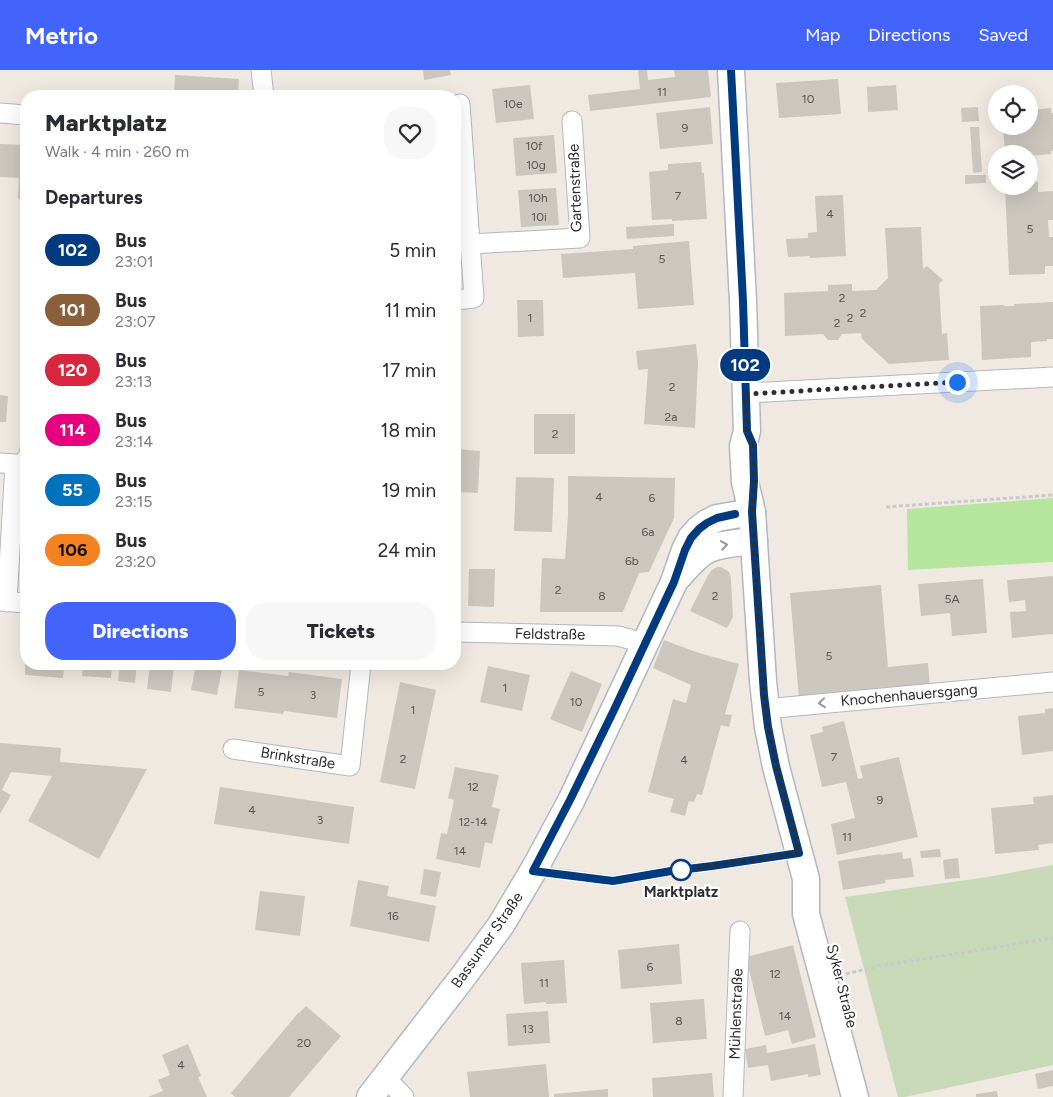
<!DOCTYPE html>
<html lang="en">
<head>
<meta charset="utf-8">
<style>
	:root { --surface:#fff; --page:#f7f7f7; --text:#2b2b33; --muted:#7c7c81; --accent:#4264fb }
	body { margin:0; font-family:Figtree,sans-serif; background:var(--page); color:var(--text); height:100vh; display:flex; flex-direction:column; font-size:19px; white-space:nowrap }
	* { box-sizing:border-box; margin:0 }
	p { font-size:16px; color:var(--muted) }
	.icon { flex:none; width:28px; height:28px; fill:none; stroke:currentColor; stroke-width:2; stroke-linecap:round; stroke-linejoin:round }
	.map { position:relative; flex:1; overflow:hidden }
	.details { position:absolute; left:20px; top:20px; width:441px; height:580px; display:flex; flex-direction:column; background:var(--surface); border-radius:20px; box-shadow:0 5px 20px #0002 }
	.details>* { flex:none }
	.badge { padding:0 10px; border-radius:16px; font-size:18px; line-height:32px }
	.buttons { position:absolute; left:988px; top:15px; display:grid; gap:10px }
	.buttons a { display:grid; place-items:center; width:50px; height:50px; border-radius:50%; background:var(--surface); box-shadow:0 5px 20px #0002; font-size:25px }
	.you { position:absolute; width:25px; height:25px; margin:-12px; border:4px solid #fff; border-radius:50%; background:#1a73e8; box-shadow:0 0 0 8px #1a73e833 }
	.map>.badge { position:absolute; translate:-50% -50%; box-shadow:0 0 0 2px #fff }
	h2 { padding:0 25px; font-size:19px; line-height:45px }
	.round { display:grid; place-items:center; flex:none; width:52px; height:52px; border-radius:20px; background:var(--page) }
	.summary { display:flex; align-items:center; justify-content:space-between; height:85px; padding:0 25px }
	h1 { font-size:24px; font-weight:800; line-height:38px }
	.primary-button { display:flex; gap:10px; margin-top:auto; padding:10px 25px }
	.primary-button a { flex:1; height:58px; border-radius:20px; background:var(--accent); color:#fff; font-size:20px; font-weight:800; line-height:58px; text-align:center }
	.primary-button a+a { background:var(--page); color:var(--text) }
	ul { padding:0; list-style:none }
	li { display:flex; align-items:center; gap:15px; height:60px; padding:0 25px }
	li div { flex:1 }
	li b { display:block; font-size:19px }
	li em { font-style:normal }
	li .badge { min-width:55px; font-weight:700; text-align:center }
	header { display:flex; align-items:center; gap:30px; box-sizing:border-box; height:70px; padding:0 25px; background:var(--accent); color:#fff }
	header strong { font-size:24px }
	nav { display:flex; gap:28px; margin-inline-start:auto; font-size:18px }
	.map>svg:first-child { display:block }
	.green { fill:#b6e59e }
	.cemetery { fill:#c8d9b8 }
	.building { fill:#cbc7bf }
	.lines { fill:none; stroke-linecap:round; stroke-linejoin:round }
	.lane-casing { stroke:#b4b7c1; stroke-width:11 }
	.street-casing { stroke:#b4b7c1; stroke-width:21 }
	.secondary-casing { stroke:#b4b7c1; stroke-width:29 }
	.path { stroke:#c9c9c9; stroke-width:3; stroke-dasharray:4 2.5; stroke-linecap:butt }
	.lane { stroke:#fff; stroke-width:9 }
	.street { stroke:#fff; stroke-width:19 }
	.secondary { stroke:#fff; stroke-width:26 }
	.oneway { stroke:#969696 }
	.line-casing { stroke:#fff; stroke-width:11 }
	.line { stroke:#003b80; stroke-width:8 }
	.walk { stroke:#2e2e2e; stroke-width:5; stroke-dasharray:0 9 }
	.stop-dot { fill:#fff; stroke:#003b80; stroke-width:2.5 }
	.labels { text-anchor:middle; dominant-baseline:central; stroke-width:4.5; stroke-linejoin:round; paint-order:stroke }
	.number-label { font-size:12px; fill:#555452 }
	.street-label { font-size:15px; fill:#2e2e2e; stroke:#fff }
	.stop-label { font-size:15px; font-weight:bold; fill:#2e2e2e; stroke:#fff }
</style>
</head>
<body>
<header>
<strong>Metrio</strong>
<nav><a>Map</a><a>Directions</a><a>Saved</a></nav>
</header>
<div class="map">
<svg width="1053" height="1027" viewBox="0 0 1053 1027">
	<rect width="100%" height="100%" fill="#efe9e1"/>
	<path class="green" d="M1053,428V492L908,500L907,439Z"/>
	<path class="cemetery" d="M1053,795V995L905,1027H898L845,827L988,807Z"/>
	<g class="building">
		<path d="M423,0H450L451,5L424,10Z"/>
		<path d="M638,0H647L648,10L675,7L674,0H708L711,27L590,41L588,25L640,19Z"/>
		<path d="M175,5L239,9L238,26H174Z"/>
		<path d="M838,9L841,44L779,48L776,13Z"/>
		<path d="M530,15L534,49L496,53L492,19Z"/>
		<path d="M896,15L898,40L868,42L867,17Z"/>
		<path d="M710,37L713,74L660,79L656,43Z"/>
		<path d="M978,37L979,51L962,52L961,38Z"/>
		<path d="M1051,38V43H1053V81H1051V84L1029,86V84H1005L1003,56H1029V40Z"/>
		<path d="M970,57H979L982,102L973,103Z"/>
		<path d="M554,65L557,103L516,106L513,68Z"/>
		<path d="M0,74L26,75V130L18,129L19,108L0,107Z"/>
		<path d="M701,92L702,103H704L707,149L672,151V149L652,150L649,102L668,100V94Z"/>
		<path d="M965,105H986V113L965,114Z"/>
		<path d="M1029,112H1038V122L1053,121V150H1048L1049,167H1053V196H1045V204L1009,205L1005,116H1029Z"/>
		<path d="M556,118L559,155L521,157L518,120Z"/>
		<path d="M843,125L846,186L810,188V186L788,187L786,169L808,168V163L817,162L815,126Z"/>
		<path d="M674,154V166L627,169L626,157Z"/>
		<path d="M921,157L923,199L927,196L943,210L939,214L942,264L947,263L949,290L889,294L862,269L861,263L842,264L838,270H828L823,264L785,266L784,223L828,221V215L852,214V221L876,220L888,208L885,158Z"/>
		<path d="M689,171L694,235L638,239L635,203L563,208L561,184L633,179V176Z"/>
		<path d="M517,230H543L544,266L518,267Z"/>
		<path d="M1053,232V269H1047V271L1031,272V287L982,290L980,236L1004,235V236H1014V234Z"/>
		<path d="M696,274L698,293L695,358L644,354L648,299L638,300L636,281Z"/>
		<path d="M0,325L8,326L6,352H0Z"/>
		<rect x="534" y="344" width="41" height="40"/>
		<path d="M455,379L480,381L478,423L457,422V431H455Z"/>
		<path d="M568,406L675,408L674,448L649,502L639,503L623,542H540L542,488L565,489L568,446Z"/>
		<path d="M516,407L554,408L552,462L514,461Z"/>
		<path d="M717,497H721L728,501L730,504L731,510L733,547L727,558L690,541L708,505L712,500Z"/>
		<path d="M469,499H495L494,537L468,536Z"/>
		<path d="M1053,506V564L1012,568L1010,542L1026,541L1025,530L1009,532L1007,510Z"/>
		<path d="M983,509L987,563L952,566L950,543L921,546L918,514Z"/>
		<path d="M881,515L888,597L928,593L930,618L799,629L790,523Z"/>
		<path d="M664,570L699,583L739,594L725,644L732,645L729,657L721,655L702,725L697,724L694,732L689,731L685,746L670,742L674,729L648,722L673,629L686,633L691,615L653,598Z"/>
		<path d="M25,594H64L63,608L25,605Z"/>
		<path d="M83,594H112L111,608L82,606Z"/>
		<path d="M120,594H137L135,613L118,611Z"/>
		<path d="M150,594H174L171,622L147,619Z"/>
		<path d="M196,594H223L217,625L191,620Z"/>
		<path d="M488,596L530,605L522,641L480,632Z"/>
		<path d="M239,600L288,606L289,602L342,609L337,648L284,641L283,644L234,638Z"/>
		<path d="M571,601L602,614L582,662L550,649Z"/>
		<path d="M400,612L436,620L415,719L380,712Z"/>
		<path d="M1053,638V681L1022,685L1018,646L1045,643V639Z"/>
		<path d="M844,651L858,709L863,708L860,696L899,687L918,767L837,785L831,754L855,748L846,712L822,717L810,665L823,662L822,657Z"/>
		<path d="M0,673L61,678L60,692L147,699L99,789L28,751L52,706L11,702L2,720L11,725L0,744Z"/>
		<path d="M455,697L499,705L492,737L500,739L492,774L485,772L480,798L436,789L441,763L447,764L454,730L448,728Z"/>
		<path d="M220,717L354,737L349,774L214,754Z"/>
		<path d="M1053,725V773L1038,775L1039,780L995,784L991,738L1034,734L1033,727Z"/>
		<path d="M940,779L941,787L921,788L920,781Z"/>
		<path d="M902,782L903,789L911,788L914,807L885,810L886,813L843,820L838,791L881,784V785Z"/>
		<path d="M958,788L960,808L945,809L943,790Z"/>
		<path d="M424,799L441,802L436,827L420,824Z"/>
		<path d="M358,810L389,816L387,826L436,836L429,872L350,856Z"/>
		<path d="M260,821L305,826L300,866L255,860Z"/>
		<path d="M679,874L682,914L621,919L618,880Z"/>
		<path d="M793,875L816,967L792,974L788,960L765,966L746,887Z"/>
		<path d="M564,890L567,933L546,934V932L524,934L521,893Z"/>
		<path d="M704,929L707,969L653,973L650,933Z"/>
		<path d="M306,936L341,966L289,1027H235L231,1023L299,942V943Z"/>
		<path d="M548,941L550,973L508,976L506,944Z"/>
		<path d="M188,974L201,1006L198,1007L207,1027H148L163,1021L158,1010L170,1005L162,985Z"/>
		<path d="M815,974L821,1005L808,1007V1004L771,1011L768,995L748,998L745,979L766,975L767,983Z"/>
		<path d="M546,994L549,1027H470L467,1002Z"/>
		<path d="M1053,1000V1016L1038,1019L1035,1004Z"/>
		<path d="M712,1003L714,1027H653L652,1008Z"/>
		<path d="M608,1019V1027H554V1024Z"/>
		<path d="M997,1021L998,1027H976V1024Z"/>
	</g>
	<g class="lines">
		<g class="lane-casing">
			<g id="lane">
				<path d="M15,394L24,384L26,374"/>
				<path d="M536,801L613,811L671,801L712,796L798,783"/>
			</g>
		</g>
		<g class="street-casing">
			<g id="street">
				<path d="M261,0L264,26"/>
				<path d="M0,43L26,45"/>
				<path d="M471,174L580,168L572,51"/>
				<path d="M455,230L474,228L460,34"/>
				<path d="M746,323L1053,307"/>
				<path d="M0,393L15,394L7,532"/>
				<path d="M0,531L26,533"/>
				<path d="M455,562L618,566L644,573"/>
				<path d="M765,639L1053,612"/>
				<path d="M233,679L350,696L361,594"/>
				<path d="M386,1008L404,1027"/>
				<path d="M733,1027L740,861"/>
			</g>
		</g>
		<g class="secondary-casing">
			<g id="secondary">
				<path d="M731,0L743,231L747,361L743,376L745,412L752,442L763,611L768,657L776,697L806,809V844L855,1027"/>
				<path d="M679,506C688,496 697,484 709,479C723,473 739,473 754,471"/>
				<path d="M370,1027L462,908L501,855L536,796L571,731L614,640L674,512L685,480L691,468L699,459L707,453L717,448L752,442"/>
			</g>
		</g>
		<g class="path">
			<path d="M886,437L1053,425"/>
			<path d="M846,904L878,896L1053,868"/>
		</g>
		<use href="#lane" class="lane"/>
		<use href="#street" class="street"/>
		<use href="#secondary" class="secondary"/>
	</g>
	<defs><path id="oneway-chevron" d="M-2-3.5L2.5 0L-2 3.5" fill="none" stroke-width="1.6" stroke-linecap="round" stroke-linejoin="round" transform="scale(1.25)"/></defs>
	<g class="oneway">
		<use href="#oneway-chevron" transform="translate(724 475) rotate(-9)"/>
		<use href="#oneway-chevron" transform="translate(822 633) rotate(174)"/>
	</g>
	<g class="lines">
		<g class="line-casing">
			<path id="line" d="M731,0L743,231L747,361L753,375L754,411L752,442L764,625L768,657L776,696L799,783L712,796L671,801L613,811L533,801L570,730L614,640L674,512L685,480L691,468L699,459L707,453L717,448L735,444"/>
		</g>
		<use href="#line" class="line"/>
		<path class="walk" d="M681,800L799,783L776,696L768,657L764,625L752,442L754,411L753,375L747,361L746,324L957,312"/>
	</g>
	<circle class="stop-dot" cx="681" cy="800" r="10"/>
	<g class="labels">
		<g class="number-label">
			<text x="662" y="22">11</text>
			<text x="808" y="29">10</text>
			<text x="513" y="34">10e</text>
			<text x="685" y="58">9</text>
			<text x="534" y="76">10f</text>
			<text x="536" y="95">10g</text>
			<text x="678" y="126">7</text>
			<text x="538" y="128">10h</text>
			<text x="830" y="144">4</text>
			<text x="539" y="147">10i</text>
			<text x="1030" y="159">5</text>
			<text x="662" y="189">5</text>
			<text x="842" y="228">2</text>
			<text x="863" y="243">2</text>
			<text x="530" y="248">1</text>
			<text x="850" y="248">2</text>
			<text x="837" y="253">2</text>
			<text x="672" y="317">2</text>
			<text x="671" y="347">2a</text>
			<text x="555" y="364">2</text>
			<text x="599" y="427">4</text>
			<text x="652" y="428">6</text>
			<text x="648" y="462">6a</text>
			<text x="632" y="491">6b</text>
			<text x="558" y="520">2</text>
			<text x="602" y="526">8</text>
			<text x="715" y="526">2</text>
			<text x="952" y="529">5A</text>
			<text x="829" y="586">5</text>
			<text x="505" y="618">1</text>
			<text x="261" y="622">5</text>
			<text x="313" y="625">3</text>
			<text x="576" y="632">10</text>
			<text x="413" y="640">1</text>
			<text x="834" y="687">7</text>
			<text x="403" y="689">2</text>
			<text x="684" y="690">4</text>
			<text x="473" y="717">12</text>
			<text x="880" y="730">9</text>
			<text x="252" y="740">4</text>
			<text x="320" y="750">3</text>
			<text x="473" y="752">12-14</text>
			<text x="847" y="767">11</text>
			<text x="460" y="781">14</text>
			<text x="393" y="846">16</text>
			<text x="650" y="897">6</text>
			<text x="775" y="904">12</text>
			<text x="544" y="913">11</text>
			<text x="785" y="946">14</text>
			<text x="679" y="951">8</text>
			<text x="528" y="959">13</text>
			<text x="304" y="973">20</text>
			<text x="181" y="995">4</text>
		</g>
		<g class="street-label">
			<text transform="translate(575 118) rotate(-92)">Gartenstraße</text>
			<text transform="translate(550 564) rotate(1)">Feldstraße</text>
			<text transform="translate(909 625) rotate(-5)">Knochenhauersgang</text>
			<text transform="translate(298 688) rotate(9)">Brinkstraße</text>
			<text transform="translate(487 870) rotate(-55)">Bassumer Straße</text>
			<text transform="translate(842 916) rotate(76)">Syker Straße</text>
			<text transform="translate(736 944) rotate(-88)">Mühlenstraße</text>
		</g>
		<g class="stop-label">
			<text x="681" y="822">Marktplatz</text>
		</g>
	</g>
</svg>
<div class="buttons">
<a><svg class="icon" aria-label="locate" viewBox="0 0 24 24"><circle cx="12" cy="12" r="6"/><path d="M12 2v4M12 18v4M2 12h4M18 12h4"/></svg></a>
<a><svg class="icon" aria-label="layers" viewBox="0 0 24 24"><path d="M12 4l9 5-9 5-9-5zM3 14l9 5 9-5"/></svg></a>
</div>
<div class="you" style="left:957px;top:312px"></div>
<b class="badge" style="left:745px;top:295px;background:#003b80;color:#fff">102</b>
<section class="details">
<div class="summary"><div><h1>Marktplatz</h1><p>Walk · 4 min · 260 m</p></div><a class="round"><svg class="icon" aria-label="heart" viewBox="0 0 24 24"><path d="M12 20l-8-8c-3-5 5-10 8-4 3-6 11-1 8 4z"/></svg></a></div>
<h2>Departures</h2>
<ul>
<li><span class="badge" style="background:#003b80;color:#fff">102</span><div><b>Bus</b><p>23:01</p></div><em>5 min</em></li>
<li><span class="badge" style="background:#8b5e3c;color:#fff">101</span><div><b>Bus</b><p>23:07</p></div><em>11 min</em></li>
<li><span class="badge" style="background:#d7263d;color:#fff">120</span><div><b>Bus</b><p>23:13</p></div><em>17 min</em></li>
<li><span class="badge" style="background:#e6007e;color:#fff">114</span><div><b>Bus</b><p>23:14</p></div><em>18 min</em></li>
<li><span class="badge" style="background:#0072bc;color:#fff">55</span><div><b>Bus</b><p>23:15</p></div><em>19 min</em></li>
<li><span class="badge" style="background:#f58220;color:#111">106</span><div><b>Bus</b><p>23:20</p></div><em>24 min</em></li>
</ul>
<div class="primary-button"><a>Directions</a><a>Tickets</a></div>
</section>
</div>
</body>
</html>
